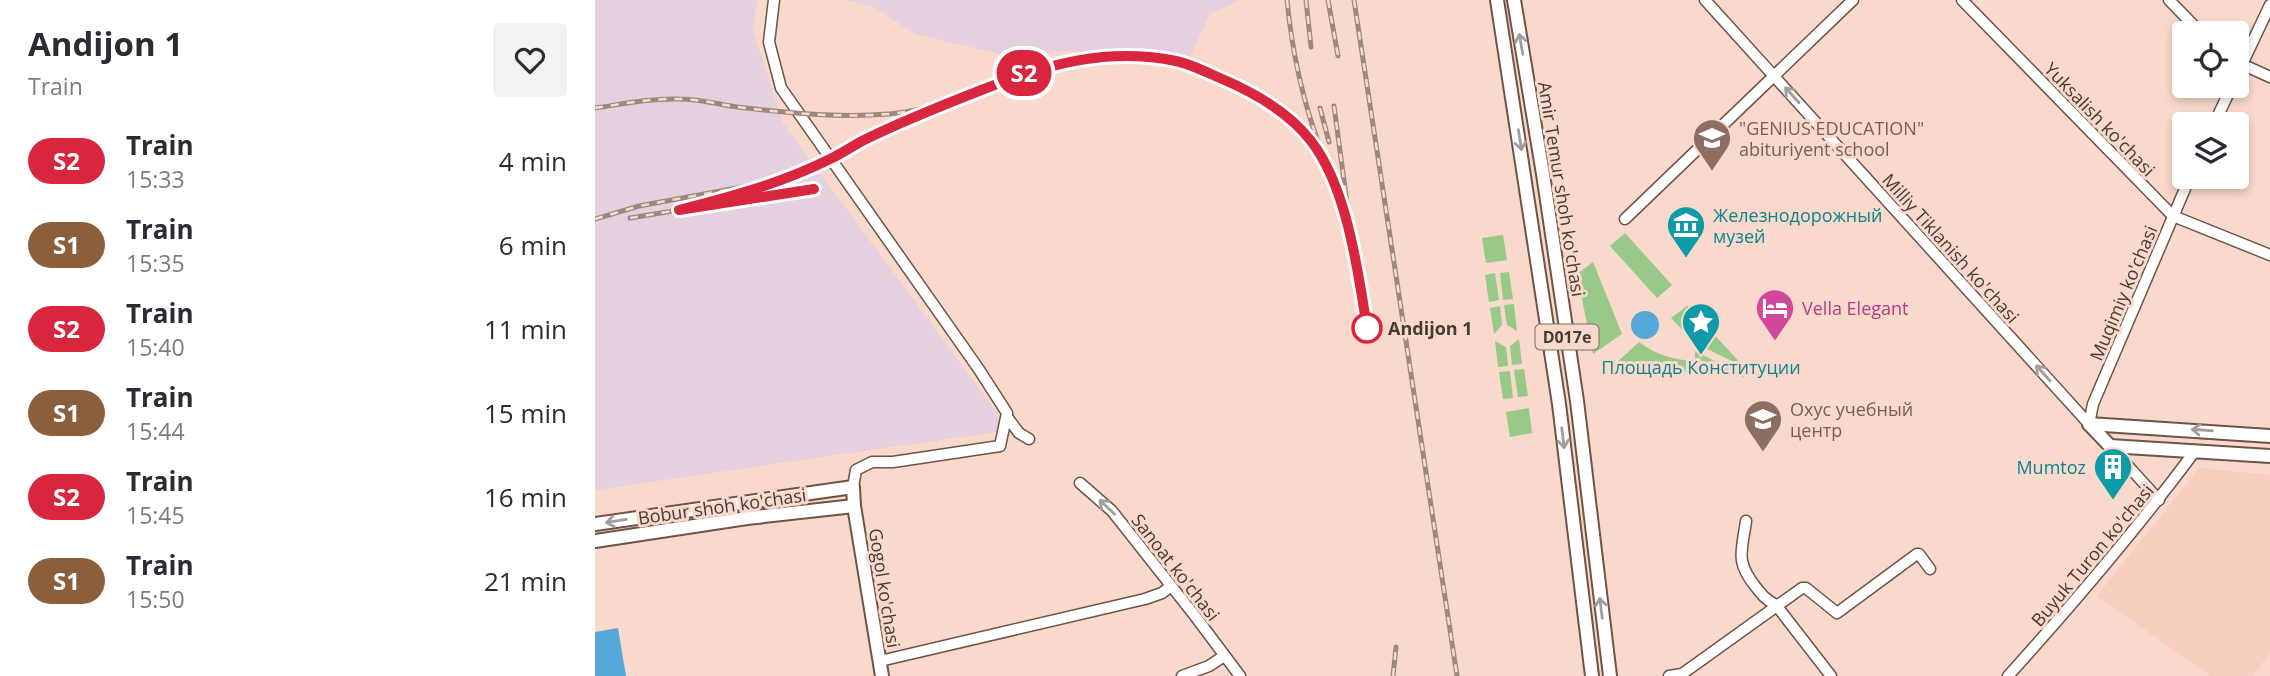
<!DOCTYPE html>
<html lang="en">
<head>
<meta charset="utf-8">
<style>
	:root { --surface:#fff; --page:#f2f2f3; --text:#2b2b33; --muted:#7c7c81 }
	body { margin:0; font-family:"Open Sans",sans-serif; background:var(--page); color:var(--text); height:100vh; display:flex; flex-direction:column; font-size:26px; white-space:nowrap }
	* { box-sizing:border-box; margin:0 }
	p { font-size:23px; color:var(--muted) }
	.icon { flex:none; width:38px; height:38px; fill:none; stroke:currentColor; stroke-width:2; stroke-linecap:round; stroke-linejoin:round }
	.map { position:relative; flex:1; overflow:hidden }
	.drawer { display:flex; flex-direction:column; background:var(--surface); width:595px }
	.drawer>* { flex:none }
	.badge { padding:0 14px; border-radius:23px; font-size:24px; line-height:46px }
	.controls { position:absolute; left:1577px; top:21px; display:grid; gap:14px }
	.controls a { display:grid; place-items:center; width:77px; height:77px; border-radius:7px; background:var(--surface); box-shadow:0 4px 10px #0003; font-size:35px }
	.map>.badge { position:absolute; translate:-50% -50%; box-shadow:0 0 0 4px #fff }
	.round { display:grid; place-items:center; flex:none; width:74px; height:74px; border-radius:7px; background:var(--page) }
	.headline { display:flex; align-items:center; justify-content:space-between; height:119px; padding:0 28px }
	h1 { font-size:33px; font-weight:700; line-height:52px }
	ul { padding:0; list-style:none }
	li { display:flex; align-items:center; gap:21px; height:84px; padding:0 28px }
	li div { flex:1 }
	li b { display:block; font-size:26px }
	li em { font-style:normal }
	li .badge { min-width:77px; font-weight:700; text-align:center }
	main { display:flex; flex:1; min-height:0 }
	.map>svg:first-child { display:block }
	.built { fill:#f5cebd }
	.industrial { fill:#e5d0df }
	.green { fill:#98c988 }
	.water { fill:#56a8d9 }
	.lines { fill:none; stroke-linecap:round; stroke-linejoin:round }
	.minor-casing { stroke:#6d5348; stroke-width:13 }
	.major-casing { stroke:#6d5348; stroke-width:16 }
	.minor { stroke:#fff; stroke-width:10 }
	.major { stroke:#fff; stroke-width:12 }
	.rail-casing { stroke:#9d877e; stroke-width:5 }
	.rail { stroke:#f9d9cc; stroke-width:2.5; stroke-dasharray:8; stroke-linecap:butt }
	.oneway { stroke:#a29c9a }
	.line-casing { stroke:#fff; stroke-width:16 }
	.line { stroke:#d7263d; stroke-width:10 }
	.stop-dot { fill:#fff; stroke:#d7263d; stroke-width:3.5 }
	.labels { text-anchor:middle; dominant-baseline:central; stroke-width:6; stroke-linejoin:round; paint-order:stroke }
	.shield { fill:#f9d9cc; stroke:#7c6a62; stroke-width:2 }
	.shield-label { font-size:16px; font-weight:bold; fill:#463a34 }
	.street-label { font-size:18px; fill:#463a34; stroke:#f9d9cc }
	.education-label { font-size:18px; fill:#785e54; stroke:#f9d9cc; text-anchor:start }
	.culture-label { font-size:18px; fill:#0d838f; stroke:#f9d9cc; text-anchor:start }
	.hotel-label { font-size:18px; fill:#b23c85; stroke:#f9d9cc; text-anchor:start }
	.stop-label { font-size:18px; font-weight:bold; fill:#463a34; stroke:#f9d9cc; text-anchor:start }
</style>
</head>
<body>
<main>
<section class="drawer">
<div class="headline"><div><h1>Andijon 1</h1><p>Train</p></div><a class="round"><svg class="icon" aria-label="heart" viewBox="0 0 24 24"><path d="M12 20l-8-8c-3-5 5-10 8-4 3-6 11-1 8 4z"/></svg></a></div>
<ul>
<li><span class="badge" style="background:#d7263d;color:#fff">S2</span><div><b>Train</b><p>15:33</p></div><em>4 min</em></li>
<li><span class="badge" style="background:#8b5e3c;color:#fff">S1</span><div><b>Train</b><p>15:35</p></div><em>6 min</em></li>
<li><span class="badge" style="background:#d7263d;color:#fff">S2</span><div><b>Train</b><p>15:40</p></div><em>11 min</em></li>
<li><span class="badge" style="background:#8b5e3c;color:#fff">S1</span><div><b>Train</b><p>15:44</p></div><em>15 min</em></li>
<li><span class="badge" style="background:#d7263d;color:#fff">S2</span><div><b>Train</b><p>15:45</p></div><em>16 min</em></li>
<li><span class="badge" style="background:#8b5e3c;color:#fff">S1</span><div><b>Train</b><p>15:50</p></div><em>21 min</em></li>
</ul>
</section>
<div class="map">
<svg width="1675" height="676" viewBox="0 0 1675 676">
	<rect width="100%" height="100%" fill="#f9d9cc"/>
	<path class="built" d="M1604,468L1675,475V652L1658,676H1616L1502,596Z"/>
	<g class="industrial">
		<path d="M0,0H163L157,27L188,123L415,430L0,490Z"/>
		<path d="M251,0H644L615,14L594,59L471,51L413,56L320,34L279,7Z"/>
	</g>
	<g class="green">
		<path d="M1030,233L1077,285L1062,298L1015,246Z"/>
		<path d="M908,235L912,260L891,263L887,238Z"/>
		<path d="M998,262L1027,334L998,354L982,274Z"/>
		<path d="M914,272L918,299L908,300L905,273Z"/>
		<path d="M900,273L904,300L894,302L890,275Z"/>
		<path d="M919,304L922,331L912,325L909,305Z"/>
		<path d="M905,306L907,325L899,334L895,308Z"/>
		<path d="M1092,306H1093L1149,367L1100,343L1076,318Z"/>
		<path d="M924,339L927,364L917,365L915,346Z"/>
		<path d="M900,341L911,347L913,366L903,367Z"/>
		<path d="M1044,342C1061,355 1079,360 1100,361V351L1151,377L1019,365Z"/>
		<path d="M929,369L933,396L923,397L919,370Z"/>
		<path d="M915,371L918,398L908,399L904,372Z"/>
		<path d="M934,408L937,433L915,437L911,412Z"/>
	</g>
	<g class="water">
		<circle cx="1050" cy="325" r="14"/>
		<path d="M23,628L31,676H0V632Z"/>
	</g>
	<g class="lines">
		<g class="minor-casing">
			<g id="minor">
				<path d="M179,0L174,42L186,88L383,368L412,413L405,446L298,462H277L261,470L258,487"/>
				<path d="M1110,0L1494,424"/>
				<path d="M1367,0L1578,216L1675,255"/>
				<path d="M1574,0L1606,33"/>
				<path d="M1642,62L1675,77"/>
				<path d="M1642,75L1675,5"/>
				<path d="M1619,124L1637,86"/>
				<path d="M1030,219L1258,0"/>
				<path d="M412,417L424,433L434,439"/>
				<path d="M1494,424L1498,404L1595,177"/>
				<path d="M1515,446L1564,500"/>
				<path d="M485,483L517,511L600,616L645,676"/>
				<path d="M1151,521C1147,551 1140,561 1160,586C1167,595 1171,600 1181,605L1236,676"/>
				<path d="M285,661L550,599L567,593L576,586"/>
				<path d="M587,676L614,666L629,656"/>
				<path d="M1074,676L1087,674L1207,588H1211L1242,613L1322,554H1324L1335,569"/>
				<path d="M1413,676C1479,603 1542,529 1600,451"/>
			</g>
		</g>
		<g class="major-casing">
			<g id="major">
				<path d="M902,0L964,404L997,676"/>
				<path d="M919,0L948,174L982,401L1015,676"/>
				<path d="M1494,424L1515,446L1675,456"/>
				<path d="M1494,424L1675,436"/>
				<path d="M0,524L258,487L259,506L287,676"/>
				<path d="M0,541L152,518L259,506"/>
			</g>
		</g>
		<use href="#minor" class="minor"/>
		<use href="#major" class="major"/>
		<g class="rail-casing">
			<g id="rail">
				<path d="M692,0C697,51 707,99 725,147"/>
				<path d="M711,0L716,47"/>
				<path d="M733,0L743,56"/>
				<path d="M759,0L862,676"/>
				<path d="M739,106L752,203"/>
				<path d="M0,108C28,104 56,98 84,99C103,99 123,104 142,107C193,113 243,118 294,114C352,109 401,79 456,65C491,56 546,53 582,61C593,64 605,70 616,74C670,96 708,121 735,174C739,183 742,194 745,204C758,244 765,286 772,328"/>
				<path d="M725,108L734,142"/>
				<path d="M105,207L219,189"/>
				<path d="M35,218L84,210L114,203"/>
				<path d="M0,219L44,206L158,185L193,177L236,159L264,142L323,115"/>
				<path d="M798,676L801,647"/>
			</g>
		</g>
		<use href="#rail" class="rail"/>
	</g>
	<defs><path id="oneway-shaft" d="M-6 0H5M1.5-3L5.5 0L1.5 3" fill="none" stroke-width="1.6" stroke-linecap="round" stroke-linejoin="round" transform="scale(1.75)"/></defs>
	<g class="oneway">
		<use href="#oneway-shaft" transform="translate(926 44) rotate(-100)"/>
		<use href="#oneway-shaft" transform="translate(1197 95) rotate(-132)"/>
		<use href="#oneway-shaft" transform="translate(925 140) rotate(81)"/>
		<use href="#oneway-shaft" transform="translate(1448 373) rotate(-132)"/>
		<use href="#oneway-shaft" transform="translate(1607 430) rotate(-176)"/>
		<use href="#oneway-shaft" transform="translate(968 438) rotate(83)"/>
		<use href="#oneway-shaft" transform="translate(512 507) rotate(-137)"/>
		<use href="#oneway-shaft" transform="translate(21 521) rotate(171)"/>
		<use href="#oneway-shaft" transform="translate(1006 608) rotate(-97)"/>
	</g>
	<g class="lines">
		<g class="line-casing">
			<path id="line" d="M219,189L84,210C136,197 187,183 235,159C246,154 256,147 267,141C307,121 348,105 389,89C452,64 513,47 581,61C595,64 611,72 625,78C658,92 694,112 716,141C752,187 763,271 772,328"/>
		</g>
		<use href="#line" class="line"/>
	</g>
	<defs>
		<g id="school-pin" transform="scale(2.0125)"><path d="M0 17L-7.5 6A9.5 9.5 0 1 1 7.5 6Z" fill="#8d6e63" stroke="#f9d9cc"/><path d="M0-5L7-2L0 1L-7-2ZM-4 1L0 2.5L4 1V4Q0 6-4 4Z" fill="#fff"/></g>
		<g id="museum-pin" transform="scale(2.0125)"><path d="M0 17L-7.5 6A9.5 9.5 0 1 1 7.5 6Z" fill="#0f9aa8" stroke="#f9d9cc"/><path d="M0-6L6-3V-2H-6V-3ZM-5-1h2V3h-2ZM-1-1h2V3h-2ZM3-1h2V3H3ZM-6 4H6V6H-6Z" fill="#fff"/></g>
		<g id="hotel-pin" transform="scale(2.0125)"><path d="M0 17L-7.5 6A9.5 9.5 0 1 1 7.5 6Z" fill="#d1479c" stroke="#f9d9cc"/><path d="M-6-4.5h1.5V1H6V5H4.5V3h-9V5H-6ZM-4 0a1.8 1.8 0 1 1 3.6 0ZM.5 0V-2.5h3Q6-2.5 6 0Z" fill="#fff"/></g>
		<g id="sight-pin" transform="scale(2.0125)"><path d="M0 17L-7.5 6A9.5 9.5 0 1 1 7.5 6Z" fill="#0f9aa8" stroke="#f9d9cc"/><path d="M0-6L1.8-2.2L6-1.7L2.9 1.2L3.7 5.4L0 3.3L-3.7 5.4L-2.9 1.2L-6-1.7L-1.8-2.2Z" fill="#fff"/></g>
		<g id="building-pin" transform="scale(2.0125)"><path d="M0 17L-7.5 6A9.5 9.5 0 1 1 7.5 6Z" fill="#0f9aa8" stroke="#f9d9cc"/><path d="M-4-6H4V6H1V3H-1V6H-4ZM-2.5-4.3h1.7v1.8h-1.7ZM.8-4.3h1.7v1.8H.8ZM-2.5-1h1.7V.8h-1.7ZM.8-1h1.7V.8H.8Z" fill="#fff"/></g>
	</defs>
	<g fill-rule="evenodd">
		<use href="#school-pin" x="1117" y="138"/>
		<use href="#museum-pin" x="1091" y="225"/>
		<use href="#hotel-pin" x="1180" y="308"/>
		<use href="#sight-pin" x="1106" y="322"/>
		<use href="#school-pin" x="1168" y="419"/>
		<use href="#building-pin" x="1518" y="467"/>
	</g>
	<circle class="stop-dot" cx="772" cy="328" r="14"/>
	<g class="labels">
		<rect class="shield" x="940.5" y="324.5" width="63" height="25" rx="5"/>
		<g class="shield-label">
			<text x="972" y="337">D017e</text>
		</g>
		<g class="street-label">
			<text transform="translate(1505 119) rotate(46)">Yuksalish ko'chasi</text>
			<text transform="translate(967 189) rotate(81)">Amir Temur shoh ko'chasi</text>
			<text transform="translate(1356 248) rotate(48)">Milliy Tiklanish ko'chasi</text>
			<text transform="translate(1528 293) rotate(-67)">Muqimiy ko'chasi</text>
			<text transform="translate(127 506) rotate(-8)">Bobur shoh ko'chasi</text>
			<text transform="translate(1497 555) rotate(-50)">Buyuk Turon ko'chasi</text>
			<text transform="translate(581 567) rotate(52)">Sanoat ko'chasi</text>
			<text transform="translate(290 588) rotate(81)">Gogol ko'chasi</text>
		</g>
		<g class="education-label">
			<text x="1144" y="128">"GENIUS EDUCATION"<tspan x="1144" dy="21">abituriyent school</tspan></text>
			<text x="1195" y="409">Охус учебный<tspan x="1195" dy="21">центр</tspan></text>
		</g>
		<g class="culture-label">
			<text x="1118" y="215">Железнодорожный<tspan x="1118" dy="21">музей</tspan></text>
			<text x="1106" y="367" text-anchor="middle">Площадь Конституции</text>
			<text x="1491" y="467" text-anchor="end">Mumtoz</text>
		</g>
		<g class="hotel-label">
			<text x="1207" y="308">Vella Elegant</text>
		</g>
		<g class="stop-label">
			<text x="793" y="328">Andijon 1</text>
		</g>
	</g>
</svg>
<div class="controls">
<a><svg class="icon" aria-label="locate" viewBox="0 0 24 24"><circle cx="12" cy="12" r="6"/><path d="M12 2v4M12 18v4M2 12h4M18 12h4"/></svg></a>
<a><svg class="icon" aria-label="layers" viewBox="0 0 24 24"><path d="M12 4l9 5-9 5-9-5zM3 14l9 5 9-5"/></svg></a>
</div>
<b class="badge" style="left:429px;top:73px;background:#d7263d;color:#fff">S2</b>
</div>
</main>
</body>
</html>
